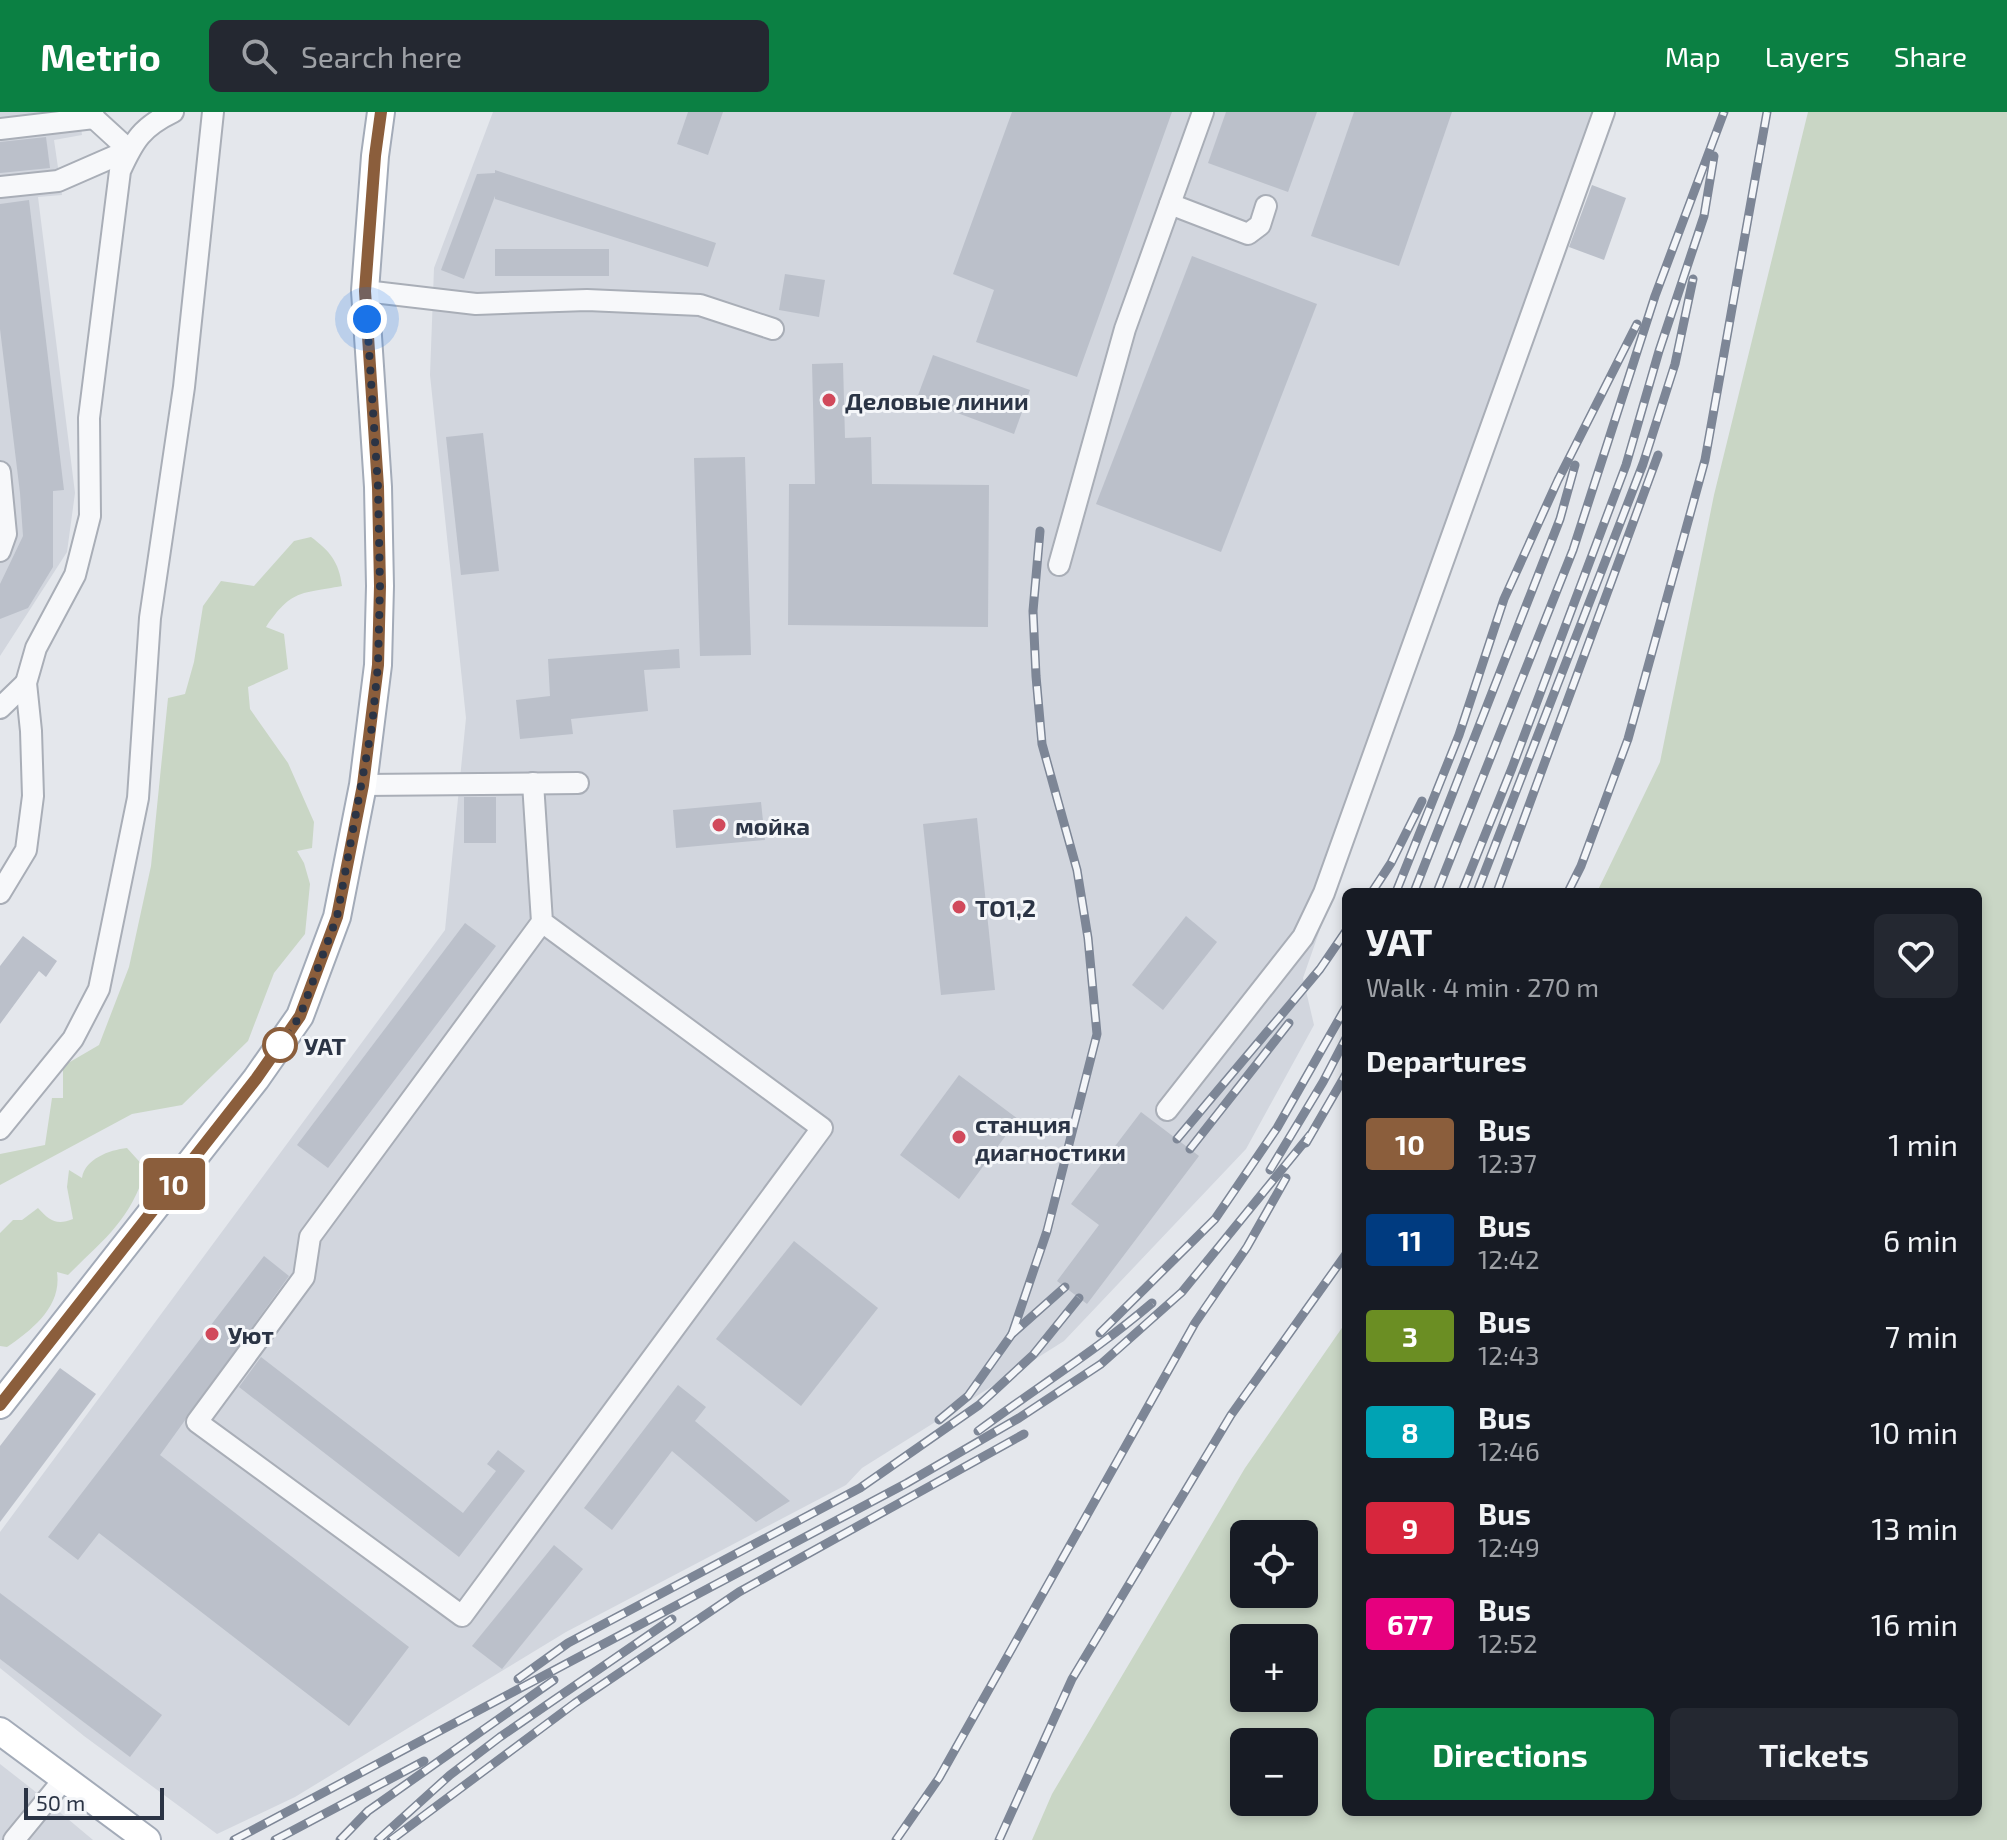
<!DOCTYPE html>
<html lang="en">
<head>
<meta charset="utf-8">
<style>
	:root { --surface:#171b24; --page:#242831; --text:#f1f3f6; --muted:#9ea1a6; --accent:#0b8043 }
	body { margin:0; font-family:"Exo 2",sans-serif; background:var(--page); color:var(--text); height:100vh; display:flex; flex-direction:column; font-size:30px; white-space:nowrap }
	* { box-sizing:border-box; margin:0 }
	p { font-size:26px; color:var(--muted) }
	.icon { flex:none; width:44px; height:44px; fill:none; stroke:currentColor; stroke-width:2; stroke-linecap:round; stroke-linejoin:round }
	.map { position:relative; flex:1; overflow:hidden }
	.panel { position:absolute; left:1342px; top:776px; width:640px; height:928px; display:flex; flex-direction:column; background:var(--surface); border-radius:12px; box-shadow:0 4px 12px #0003 }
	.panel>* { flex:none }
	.badge { padding:0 16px; border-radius:6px; font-size:28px; line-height:52px }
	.fabs { position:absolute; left:1230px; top:1408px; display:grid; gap:16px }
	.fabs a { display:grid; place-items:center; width:88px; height:88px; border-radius:12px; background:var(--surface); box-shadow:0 4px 12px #0003; font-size:40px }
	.scale { position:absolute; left:24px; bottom:20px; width:140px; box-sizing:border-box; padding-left:8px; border:4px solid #2b3445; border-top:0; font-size:22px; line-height:28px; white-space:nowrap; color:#2b3445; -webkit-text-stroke:6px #f4f6f9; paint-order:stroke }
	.you { position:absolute; width:40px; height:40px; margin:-20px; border:6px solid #fff; border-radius:50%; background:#1a73e8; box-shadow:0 0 0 12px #1a73e833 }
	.map>.badge { position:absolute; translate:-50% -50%; box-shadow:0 0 0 4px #fff }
	h2 { padding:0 24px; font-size:30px; line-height:72px }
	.round { display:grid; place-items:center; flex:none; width:84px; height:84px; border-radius:12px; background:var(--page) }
	.head { display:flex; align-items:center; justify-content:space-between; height:136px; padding:0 24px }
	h1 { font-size:38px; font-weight:700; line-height:60px }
	.cta { display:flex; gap:16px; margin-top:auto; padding:16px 24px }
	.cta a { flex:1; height:92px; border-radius:12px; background:var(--accent); color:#fff; font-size:32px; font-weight:700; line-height:92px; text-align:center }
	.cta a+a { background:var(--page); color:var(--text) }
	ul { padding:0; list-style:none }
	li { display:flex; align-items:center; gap:24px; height:96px; padding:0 24px }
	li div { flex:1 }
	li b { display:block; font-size:30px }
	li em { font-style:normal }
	li .badge { min-width:88px; font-weight:700; text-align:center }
	header { display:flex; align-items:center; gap:48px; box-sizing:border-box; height:112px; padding:0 40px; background:var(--accent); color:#fff }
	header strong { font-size:38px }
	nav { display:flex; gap:44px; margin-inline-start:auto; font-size:28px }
	.search { width:560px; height:72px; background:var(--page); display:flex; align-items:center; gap:20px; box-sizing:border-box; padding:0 28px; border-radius:12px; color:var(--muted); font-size:30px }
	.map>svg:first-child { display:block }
	.built { fill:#d2d6de }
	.green { fill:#c9d6c5; fill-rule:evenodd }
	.building { fill:#bbc0ca }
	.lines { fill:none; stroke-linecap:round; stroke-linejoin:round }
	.minor-casing { stroke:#a9aeb7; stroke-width:24 }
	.major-casing { stroke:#a3abb8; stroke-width:30 }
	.minor { stroke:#f7f8fa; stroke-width:20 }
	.major { stroke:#fff; stroke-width:26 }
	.rail-casing { stroke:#7d8696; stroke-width:9 }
	.rail { stroke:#f4f6f9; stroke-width:6; stroke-dasharray:18; stroke-linecap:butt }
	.line-casing { stroke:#fff; stroke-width:18 }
	.line { stroke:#8b5e3c; stroke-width:12 }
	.walk { stroke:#2b3445; stroke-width:8; stroke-dasharray:0 14.4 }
	.poi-dot { fill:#d1495b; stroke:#f4f6f9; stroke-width:3 }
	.stop-dot { fill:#fff; stroke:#8b5e3c; stroke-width:4 }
	.labels { text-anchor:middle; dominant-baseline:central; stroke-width:6; stroke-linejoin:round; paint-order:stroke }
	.poi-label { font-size:24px; font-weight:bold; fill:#2b3445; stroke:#f4f6f9; text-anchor:start }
	.stop-label { font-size:24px; font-weight:bold; fill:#2b3445; stroke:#f4f6f9; text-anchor:start }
</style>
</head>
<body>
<header>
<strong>Metrio</strong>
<div class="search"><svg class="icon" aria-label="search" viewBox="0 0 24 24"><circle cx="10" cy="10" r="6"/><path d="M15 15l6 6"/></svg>Search here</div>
<nav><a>Map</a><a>Layers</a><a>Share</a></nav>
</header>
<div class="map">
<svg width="2007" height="1728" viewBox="0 0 2007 1728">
	<rect width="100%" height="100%" fill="#e4e7ec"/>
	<g class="built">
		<path d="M0,0H79L82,23L54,28L62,83L38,85L75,381L67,440L0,544Z"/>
		<path d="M493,0H1606L1303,866L1314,913L1246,1037L1064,1229L862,1356L846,1373L566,1520L295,1685L217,1722L84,1624L0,1556V1420L445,818L466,606L430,263L434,156Z"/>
		<path d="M0,1652L32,1677L93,1728H0Z"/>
	</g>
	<g class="green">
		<path d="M1808,0H2007V1728H1032L1052,1682L1245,1356L1346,1210V1700H1978V780H1597L1660,650L1714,383ZM1304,1422V1482H1244V1422ZM1244,1526H1304V1586H1244ZM1244,1630H1304V1690H1244Z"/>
		<path d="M311,425C330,439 339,450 342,474C300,482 292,477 266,515L284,522L288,557L248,575L250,597L288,651L314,710L312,736L297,739L304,751L310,772L305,822L274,861L248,929L182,993L132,1002L0,1073V1042L45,1033L52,986H63V954L99,933L129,855L151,754L168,586L185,582L194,550L203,494L221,469L254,474L294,429Z"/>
		<path d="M127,1036L146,1057C130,1109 105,1126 68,1163L57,1160C62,1194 33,1217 7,1235L0,1234V1121L13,1108H22L38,1096C49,1108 56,1114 73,1107L67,1075L69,1058L82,1066C85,1047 109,1038 127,1036Z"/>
	</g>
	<g class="building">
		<path d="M688,0H723L708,43L677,32Z"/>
		<path d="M1012,0H1172L1077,265L976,230L994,178L953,162Z"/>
		<path d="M1226,0H1317L1288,80L1208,51Z"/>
		<path d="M1354,0H1452L1399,154L1311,124Z"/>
		<path d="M46,25L50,56L0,61V30Z"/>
		<path d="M495,58L716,131L708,155L495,87V84L464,167L441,158L477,62L495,61Z"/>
		<path d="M1592,73L1626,86L1604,148L1569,135Z"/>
		<path d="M29,88L64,378L53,379V455L28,496L0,507V472L23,424L20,381L0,217V92Z"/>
		<rect x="495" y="137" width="114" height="27"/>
		<path d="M1192,144L1317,192L1221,440L1096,392Z"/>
		<path d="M785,162L825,168L819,205L779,198Z"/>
		<path d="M933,243L1030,278L1014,322L917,286Z"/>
		<path d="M843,251L845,326L871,325L872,372L989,373L988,515L788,513L789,372H815L812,252Z"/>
		<path d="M483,321L499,459L461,463L446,325Z"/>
		<path d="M745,345L751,543L700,544L694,346Z"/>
		<path d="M679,537L680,556L644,558L648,599L571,607L573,622L520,627L516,588L550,584L548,547Z"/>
		<rect x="464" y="685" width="32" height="46"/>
		<path d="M761,690L765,728L676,736L673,698Z"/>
		<path d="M977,706L995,878L941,883L923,712Z"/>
		<path d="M1186,804L1217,830L1163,898L1132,873Z"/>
		<path d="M465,811L496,834L328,1056L297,1033Z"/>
		<path d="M23,824L57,849L46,865L39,859L0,912V854Z"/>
		<path d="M959,963L1018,1007L959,1087L900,1043Z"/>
		<path d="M1141,1000L1199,1044L1087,1192L1057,1169L1099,1113L1071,1092Z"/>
		<path d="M794,1129L878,1196L801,1294L716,1227Z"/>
		<path d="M264,1144L289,1164L160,1343L409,1535L349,1614L99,1421L78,1448L48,1425Z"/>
		<path d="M261,1245L463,1401L496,1359L487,1352L498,1338L525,1359L459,1445L239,1275Z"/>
		<path d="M60,1256L96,1282L0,1410V1334Z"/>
		<path d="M678,1273L706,1295L695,1309L790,1389L756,1410L672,1339L612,1418L584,1396Z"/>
		<path d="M554,1433L583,1457L502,1557L472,1534Z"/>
		<path d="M0,1481L162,1603L130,1645L0,1547Z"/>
	</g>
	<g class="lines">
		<g class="minor-casing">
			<g id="minor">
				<path d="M0,17L94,6"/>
				<path d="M0,75L58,69L129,38L94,6L93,0"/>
				<path d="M1170,92L1248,122L1260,113L1266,94"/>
				<path d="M365,179L476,192L587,188L700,193L773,217"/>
				<path d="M0,360L6,422L0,439"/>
				<path d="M1059,453L1125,217L1203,0"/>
				<path d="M0,596L26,571"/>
				<path d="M533,671L542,810L310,1125L304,1165L197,1310L462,1504L822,1016L542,810"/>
				<path d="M363,673L578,671"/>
				<path d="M0,781L26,738L33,684L31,619L26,571L36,536L75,463L90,404L89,306L120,59C134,28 142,15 173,0"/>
				<path d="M1167,998L1303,825L1324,781L1604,0"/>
				<path d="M0,1017L73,927L99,877L138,686L150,506L184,275L213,0"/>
				<path d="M14,1728L65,1666"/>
			</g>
		</g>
		<g class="major-casing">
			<g id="major">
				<path d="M0,1293L256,967L300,904L337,805L363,673L378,553L380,474L378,375L365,179L375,44L381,0"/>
				<path d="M0,1619L147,1728"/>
			</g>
		</g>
		<use href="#minor" class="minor"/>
		<use href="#major" class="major"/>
		<g class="rail-casing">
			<g id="rail">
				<path d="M1372,780L1391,751L1422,689"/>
				<path d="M1396,780L1459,623L1504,487L1558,368L1637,212"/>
				<path d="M1414,780L1560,407L1575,353"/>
				<path d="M1437,780L1573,438L1655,184L1724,0"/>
				<path d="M1462,780L1512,656L1626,353L1659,239L1704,104L1714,44"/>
				<path d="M1477,780L1643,352L1675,252L1693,167"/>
				<path d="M1497,780L1658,343"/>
				<path d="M1568,780L1581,754L1628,627L1705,348L1767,0"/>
				<path d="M1177,1027L1320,857L1346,819"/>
				<path d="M1306,1031L1346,962"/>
				<path d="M1190,1037L1289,911"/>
				<path d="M1270,1058L1323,970L1346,926"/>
				<path d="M1100,1221L1215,1107L1277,1016L1346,895"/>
				<path d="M1012,1222L1047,1119L1097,922L1088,826L1077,758L1042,632L1036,564L1033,499L1040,419"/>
				<path d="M939,1308L968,1284L1012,1222L1065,1175"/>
				<path d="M978,1319C1036,1276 1097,1238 1152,1191"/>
				<path d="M518,1567L568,1531L860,1376L979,1293L1033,1243L1079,1186"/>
				<path d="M234,1728L907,1371L1019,1306L1101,1252L1182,1180L1310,1023"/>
				<path d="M275,1728L424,1649"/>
				<path d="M340,1728L368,1699L554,1568"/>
				<path d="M378,1728L450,1663L500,1625L672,1507"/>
				<path d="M391,1728L575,1591L739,1480L1024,1322"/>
				<path d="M896,1728L939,1666L1195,1211L1247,1135L1286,1066"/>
				<path d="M999,1728L1072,1567L1231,1303L1346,1142"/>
			</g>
		</g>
		<use href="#rail" class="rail"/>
	</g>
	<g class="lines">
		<g class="line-casing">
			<path id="line" d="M0,1293L256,967L300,904L337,805L363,673L378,553L380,474L378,375L365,179L375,44L381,0"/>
		</g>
		<use href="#line" class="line"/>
		<path class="walk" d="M280,933L300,904L337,805L372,614L378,553L380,474L378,375L367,207"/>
	</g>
	<g class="poi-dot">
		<circle cx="829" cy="288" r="8"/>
		<circle cx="719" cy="713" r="8"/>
		<circle cx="959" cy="795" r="8"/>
		<circle cx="959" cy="1025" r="8"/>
		<circle cx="212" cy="1222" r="8"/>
	</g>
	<circle class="stop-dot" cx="280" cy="933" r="16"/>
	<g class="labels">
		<g class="poi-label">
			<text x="845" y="288">Деловые линии</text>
			<text x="735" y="713">мойка</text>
			<text x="975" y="795">ТО1,2</text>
			<text x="975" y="1011">станция<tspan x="975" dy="28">диагностики</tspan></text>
			<text x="228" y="1222">Уют</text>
		</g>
		<g class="stop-label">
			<text x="304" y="933">УАТ</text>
		</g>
	</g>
</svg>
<div class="fabs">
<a><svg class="icon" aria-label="locate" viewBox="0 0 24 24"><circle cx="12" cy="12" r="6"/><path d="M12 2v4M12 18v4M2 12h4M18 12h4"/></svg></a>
<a>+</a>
<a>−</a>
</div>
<div class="scale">50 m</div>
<div class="you" style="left:367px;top:207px"></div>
<b class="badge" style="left:174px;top:1072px;background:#8b5e3c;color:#fff">10</b>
<section class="panel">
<div class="head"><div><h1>УАТ</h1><p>Walk · 4 min · 270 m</p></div><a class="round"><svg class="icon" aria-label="heart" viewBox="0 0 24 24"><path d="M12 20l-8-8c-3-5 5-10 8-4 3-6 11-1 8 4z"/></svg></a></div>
<h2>Departures</h2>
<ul>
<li><span class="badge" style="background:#8b5e3c;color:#fff">10</span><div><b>Bus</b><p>12:37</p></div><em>1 min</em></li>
<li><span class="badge" style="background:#003b80;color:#fff">11</span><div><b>Bus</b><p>12:42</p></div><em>6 min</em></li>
<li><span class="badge" style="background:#6b8e23;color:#fff">3</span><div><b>Bus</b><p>12:43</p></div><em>7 min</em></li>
<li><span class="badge" style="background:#00a3b4;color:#fff">8</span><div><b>Bus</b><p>12:46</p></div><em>10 min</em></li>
<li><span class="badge" style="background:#d7263d;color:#fff">9</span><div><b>Bus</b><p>12:49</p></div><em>13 min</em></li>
<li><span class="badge" style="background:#e6007e;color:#fff">677</span><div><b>Bus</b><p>12:52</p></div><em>16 min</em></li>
</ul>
<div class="cta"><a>Directions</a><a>Tickets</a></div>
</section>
</div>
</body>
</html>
